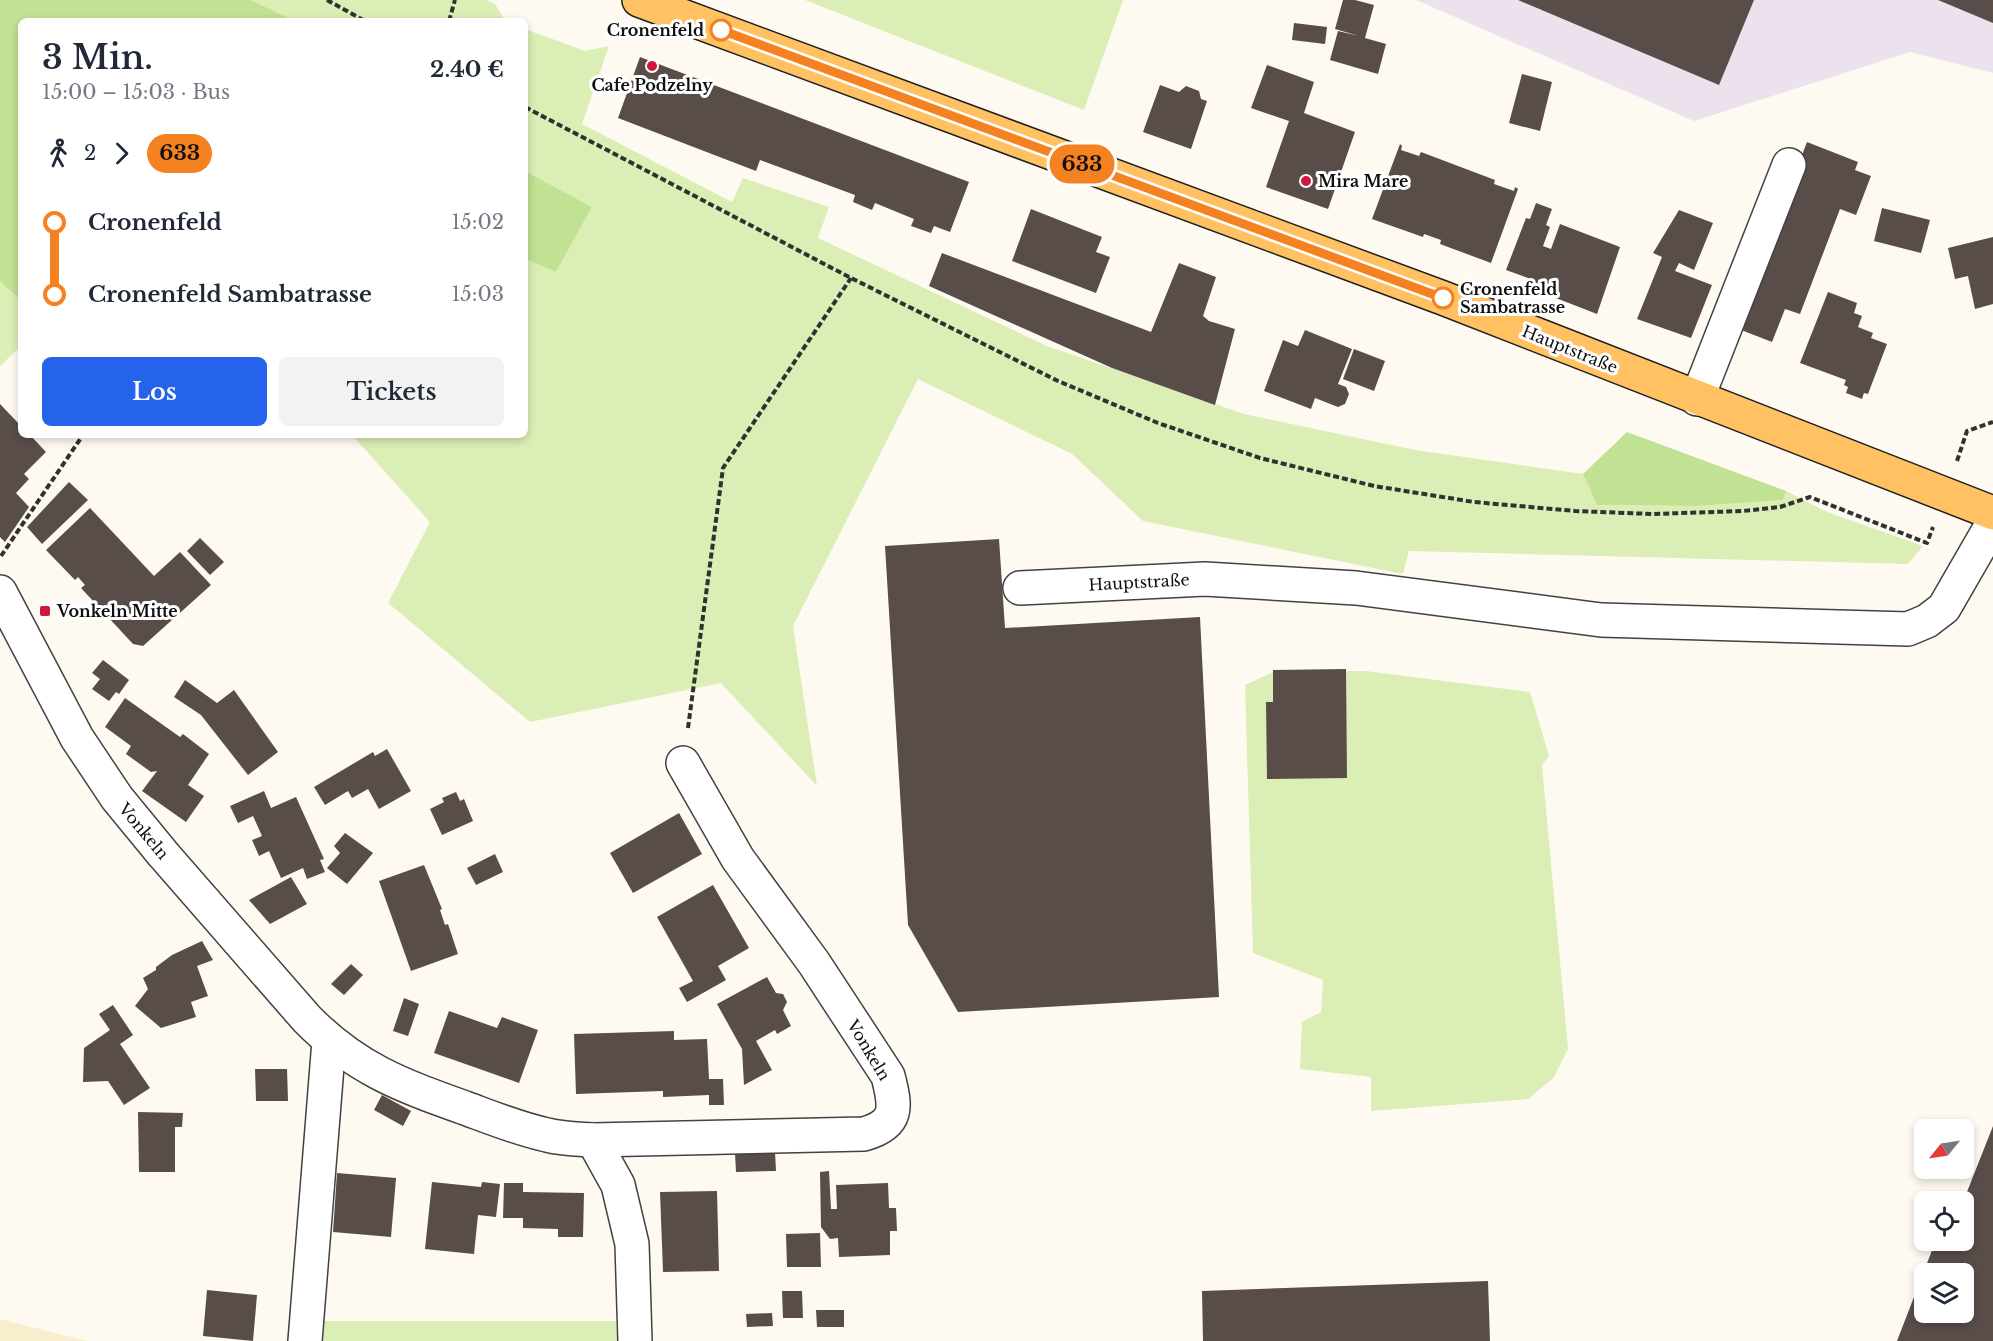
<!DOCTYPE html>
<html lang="de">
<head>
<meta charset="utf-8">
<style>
	:root { --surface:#fff; --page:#f2f2f3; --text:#1f2937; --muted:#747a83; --accent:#2563eb }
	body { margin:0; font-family:"Libre Baskerville",serif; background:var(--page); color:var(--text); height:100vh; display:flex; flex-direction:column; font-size:22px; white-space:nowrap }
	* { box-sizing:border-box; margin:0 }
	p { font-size:20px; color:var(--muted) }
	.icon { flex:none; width:33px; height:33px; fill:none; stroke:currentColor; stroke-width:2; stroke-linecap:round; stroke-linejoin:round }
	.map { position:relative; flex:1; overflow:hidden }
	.details { position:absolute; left:18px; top:18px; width:510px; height:420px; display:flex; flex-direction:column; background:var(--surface); border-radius:9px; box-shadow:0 3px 9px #0003 }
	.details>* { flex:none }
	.badge { padding:0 12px; border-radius:20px; font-size:21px; line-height:39px }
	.needle { width:39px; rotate:240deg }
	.controls { position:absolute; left:1914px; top:1119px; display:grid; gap:12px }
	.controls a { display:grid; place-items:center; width:60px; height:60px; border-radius:9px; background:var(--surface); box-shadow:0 3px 9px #0003; font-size:30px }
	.map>.badge { position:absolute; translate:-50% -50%; box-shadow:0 0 0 3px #fff }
	.legs { display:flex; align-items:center; gap:9px; height:66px; padding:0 24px; font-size:20px }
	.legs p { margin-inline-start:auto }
	.head { display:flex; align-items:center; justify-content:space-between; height:102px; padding:0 24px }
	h1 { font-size:33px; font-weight:600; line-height:45px }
	.primary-button { display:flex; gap:12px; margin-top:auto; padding:12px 24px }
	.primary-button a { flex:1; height:69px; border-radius:9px; background:var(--accent); color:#fff; font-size:24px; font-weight:600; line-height:69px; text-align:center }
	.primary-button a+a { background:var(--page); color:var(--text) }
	ul { padding:0 24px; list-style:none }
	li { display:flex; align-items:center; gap:21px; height:72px; font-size:22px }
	li i { display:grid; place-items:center; width:9px; height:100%; margin:0 8px; background:currentColor }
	li i::after { content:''; width:15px; height:15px; margin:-8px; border:4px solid; border-radius:50%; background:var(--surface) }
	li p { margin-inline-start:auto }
	li:first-child i { background:linear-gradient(#0000 50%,currentColor 0) }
	li:last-child i { background:linear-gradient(currentColor 50%,#0000 0) }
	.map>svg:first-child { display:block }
	.industrial { fill:#ebe2ee }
	.farmland { fill:#f8eecd }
	.green { fill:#dbeeb5 }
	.forest { fill:#c1e193 }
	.building { fill:#594d4a; fill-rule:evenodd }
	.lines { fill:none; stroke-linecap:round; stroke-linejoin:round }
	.minor-casing { stroke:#424242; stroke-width:36 }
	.major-casing { stroke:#202020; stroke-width:36 }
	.path { stroke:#313131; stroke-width:4; stroke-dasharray:6 3; stroke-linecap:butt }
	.minor { stroke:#fff; stroke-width:33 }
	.major { stroke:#ffc161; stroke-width:33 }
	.line-1-casing { stroke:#fff; stroke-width:14 }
	.line-1 { stroke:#f58220; stroke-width:9 }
	.stop-1-dot { fill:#fff; stroke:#f58220; stroke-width:3 }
	.poi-dot { fill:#ce183b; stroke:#fff; stroke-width:2 }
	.labels { text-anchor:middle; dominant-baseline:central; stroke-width:6; stroke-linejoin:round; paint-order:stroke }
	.stop-label { font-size:16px; font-weight:bold; fill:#0f0f0f; stroke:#fff; text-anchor:end }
	.poi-label { font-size:16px; font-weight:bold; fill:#0f0f0f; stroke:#fff; text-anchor:start }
	.street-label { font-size:16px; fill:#0f0f0f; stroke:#fff }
</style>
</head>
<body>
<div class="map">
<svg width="1993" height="1341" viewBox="0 0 1993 1341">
	<rect width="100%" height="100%" fill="#fffaf1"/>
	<path class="industrial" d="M1416,0H1993V73L1910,52L1694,121Z"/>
	<path class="farmland" d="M0,1319L87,1341H0Z"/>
	<g class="green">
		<path d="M251,0H486L495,4L505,21H295Z"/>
		<path d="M805,0H1123L1084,110Z"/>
		<path d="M525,29L585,51L609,46L582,124L732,202L743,178L829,207L818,238L1047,346L1244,414L1415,450L1583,474L1597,505L1696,506L1783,500L1786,491L1827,512L1923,546L1908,564L1409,551L1403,574L1143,521L1072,454L918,379L793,626L817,786L721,683L530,722L388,603L430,522L352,435H525V259L556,272L592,207L525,171Z"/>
		<path d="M0,281L21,301V346L0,366Z"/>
		<path d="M1366,671L1530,692L1549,756L1542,765L1568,1049L1554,1077L1528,1099L1371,1111V1077L1300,1069L1302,1022L1321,1012L1323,980L1253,953L1245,685L1273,672Z"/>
		<path d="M321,1321H616L617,1341H319Z"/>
	</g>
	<g class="forest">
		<path d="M0,0H251L295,21H21V301L0,281Z"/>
		<path d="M525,171L592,207L556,272L525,259Z"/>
		<path d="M1627,432L1786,491L1783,500L1696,506L1597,505L1583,474Z"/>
	</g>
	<g class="building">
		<path d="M1343,0H1355L1374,5L1365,38L1386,44L1378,74L1330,60L1338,31L1359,36L1335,29Z"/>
		<path d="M1518,0H1754L1719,85Z"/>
		<path d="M1938,0H1993V23Z"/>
		<path d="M1294,23L1327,27L1325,44L1292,40Z"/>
		<path d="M640,57L969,182L950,232L934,226L931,233L911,226L914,219L875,203L872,210L853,202L855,195L760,160L756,171L618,118Z"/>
		<path d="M1267,65L1314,82L1304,113L1355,132L1328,209L1266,187L1289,121L1251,108Z"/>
		<path d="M1522,74L1552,82L1540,131L1509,123Z"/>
		<path d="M1160,85L1179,92L1186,86L1199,91L1201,99L1207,101L1191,149L1143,132Z"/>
		<path d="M1807,142L1858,162L1855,170L1871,176L1856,215L1840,209L1800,314L1785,309L1772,342L1736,328Z"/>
		<path d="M1400,144L1402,146L1401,150L1419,156L1421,152L1495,180L1494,184L1514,191L1515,187L1518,189L1491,263L1440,244L1441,240L1424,234L1423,237L1372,219Z"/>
		<path d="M1536,203L1552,209L1546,225L1550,227L1543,246L1551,249L1560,224L1620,247L1597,314L1525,286L1528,278L1506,270L1526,218L1530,219Z"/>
		<path d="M1882,208L1930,220L1921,253L1874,241Z"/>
		<path d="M1031,209L1102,237L1096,252L1110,257L1096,293L1012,261Z"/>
		<path d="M1679,210L1713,223L1694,270L1679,263L1675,271L1712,285L1691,338L1637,319L1662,257L1653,253Z"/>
		<path d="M1993,237V304L1975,309L1968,276L1955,279L1948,248Z"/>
		<path d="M942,253L1151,332L1179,263L1216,277L1203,316L1209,321L1235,329L1215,405L1112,368L929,286Z"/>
		<path d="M1828,292L1857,303L1854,313L1862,316L1858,327L1873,333L1871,338L1887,344L1868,394L1864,393L1862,399L1846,393L1848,387L1844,385L1846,380L1800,363Z"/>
		<path d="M1305,330L1352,349L1338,384L1346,387L1349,394L1345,404L1338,407L1315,398L1311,409L1264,391L1283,340L1298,346Z"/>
		<path d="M1354,349L1385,361L1374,391L1343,379Z"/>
		<path d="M0,404L21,426V435H30L46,452L24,474L29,479L16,493L29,507L5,542L0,537Z"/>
		<path d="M69,482L88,500L42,544L27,527Z"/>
		<path d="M90,508L154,576L180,552L211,585L143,646L133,644L81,588L85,585L78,577L75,580L46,550Z"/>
		<path d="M200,538L224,562L210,575L187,551Z"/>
		<path d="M999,539L1005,628L1200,617L1219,997L958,1012L908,925L885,546Z"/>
		<path d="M103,660L129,680L119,694L116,692L109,701L92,689L100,679L92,673Z"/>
		<path d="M1346,669L1347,778L1267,779L1266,702H1273V670Z"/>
		<path d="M185,680L217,703L234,690L278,752L248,775L201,715L174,697Z"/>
		<path d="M125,698L180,737L183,734L209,754L188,785L204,796L186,822L142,791L157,771L151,772L126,754L131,746L105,727Z"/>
		<path d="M387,749L411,791L379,809L368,789L352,798L348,791L325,805L314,787L373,752L375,756Z"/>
		<path d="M264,791L271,808L296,797L324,859L320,860L325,872L307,879L303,868L281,878L269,851L259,856L252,840L262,836L253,816L238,823L230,806Z"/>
		<path d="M456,792L460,801L464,799L473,821L442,835L430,809L444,802L442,798Z"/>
		<path d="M679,813L702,854L633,893L610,853Z"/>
		<path d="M345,833L373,853L347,884L327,868L340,853L334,846Z"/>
		<path d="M495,854L503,872L476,885L467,868Z"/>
		<path d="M424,865L442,909L440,910L445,925L448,924L458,954L411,971L379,881Z"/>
		<path d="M291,877L307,904L270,924L249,900Z"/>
		<path d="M713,885L749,948L718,966L726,980L687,1002L679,988L693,981L657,917Z"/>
		<path d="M202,941L213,960L197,966L208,996L191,1002L196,1017L161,1028L135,1006L148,989L143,978L156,970V967L172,955Z"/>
		<path d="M351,964L363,975L344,995L331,984Z"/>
		<path d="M767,977L776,993L783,994L787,1002L783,1010L791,1026L777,1034L775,1030L756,1041L772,1070L744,1085L742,1049L717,1004Z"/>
		<path d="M404,998L419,1004L408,1036L393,1031Z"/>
		<path d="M113,1005L133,1035L120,1044L150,1088L124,1105L108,1081L83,1082L84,1048L110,1030L99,1014Z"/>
		<path d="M449,1011L497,1028L502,1017L538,1030L519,1083L434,1053Z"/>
		<path d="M674,1031V1040L707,1039L709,1079H723L724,1105H709V1095L663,1097V1091L576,1094L574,1034Z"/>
		<path d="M255,1069H287L288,1101H256Z"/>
		<path d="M382,1095L411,1111L403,1126L374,1110Z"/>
		<path d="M138,1112L183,1113L182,1127H175V1172H139Z"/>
		<path d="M1993,1126V1341H1897L1936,1240H1964L1963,1202ZM1924,1274H1964V1312H1924Z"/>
		<path d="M775,1151L776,1171L736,1172L735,1153Z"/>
		<path d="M829,1171L831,1209H837L836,1185L888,1183L889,1208H896L897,1231H890V1255L839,1257L838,1238L830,1239L821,1227L820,1172Z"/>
		<path d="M337,1173L396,1178L391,1237L333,1232Z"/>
		<path d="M432,1182L481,1187L482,1182L500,1184L496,1217L478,1215L474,1254L425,1249Z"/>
		<path d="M504,1183H523V1192L584,1193L583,1237H558V1229L523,1228V1218H503Z"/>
		<path d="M717,1191L719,1271L663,1272L660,1192Z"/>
		<path d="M820,1233L821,1267H787L786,1234Z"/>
		<path d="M1488,1281L1490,1341H1203L1202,1291Z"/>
		<path d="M207,1290L257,1295L253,1341L203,1336Z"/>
		<path d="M782,1291H802L803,1318H783Z"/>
		<path d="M816,1310H844V1327H817Z"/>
		<path d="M772,1313L773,1326L747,1327L746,1314Z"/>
	</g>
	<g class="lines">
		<g class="minor-casing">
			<g id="minor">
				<path d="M1697,399L1789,165"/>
				<path d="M1020,588L1205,579L1356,588L1601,620L1908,629L1927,621L1944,608L1993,523"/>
				<path d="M0,592L77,738L117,798L163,854L307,1019C356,1069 401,1085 465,1108C492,1118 519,1129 547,1135C562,1139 578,1139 593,1140L864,1134C899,1124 896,1107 888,1076L814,963L738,859L683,763"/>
				<path d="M593,1140L618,1185L632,1244L635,1341"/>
				<path d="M305,1341L329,1041"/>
			</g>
		</g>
		<g class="major-casing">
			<path id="major" d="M639,0L1443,298L1993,513"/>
		</g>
		<g class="path">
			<path d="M327,0L365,21"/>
			<path d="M449,21L455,0"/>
			<path d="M525,107L851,278L1058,381L1158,423L1260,458L1374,486L1474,502L1575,511L1652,514L1743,511L1780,507L1810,497L1927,543L1933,527"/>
			<path d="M1957,461L1967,431L1993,422"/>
			<path d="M1,556L83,435"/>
			<path d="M688,728L723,468L851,278"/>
		</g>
		<use href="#minor" class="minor"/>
		<use href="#major" class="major"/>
	</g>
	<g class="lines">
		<g class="line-1-casing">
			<path id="line-1" d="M721,30L1443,298"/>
		</g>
		<use href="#line-1" class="line-1"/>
	</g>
	<g class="stop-1-dot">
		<circle cx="721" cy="30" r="10"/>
		<circle cx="1443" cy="298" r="10"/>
	</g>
	<g class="poi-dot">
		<circle cx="652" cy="66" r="6"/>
		<circle cx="1306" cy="181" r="6"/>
		<rect x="39" y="605" width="12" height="12" rx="3"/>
	</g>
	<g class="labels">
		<g class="stop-label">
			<text x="704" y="30">Cronenfeld</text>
			<text x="1460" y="289" text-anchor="start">Cronenfeld<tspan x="1460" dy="18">Sambatrasse</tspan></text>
		</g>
		<g class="poi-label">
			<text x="652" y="85" text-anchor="middle">Cafe Podzelny</text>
			<text x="1318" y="181">Mira Mare</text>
			<text x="57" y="611">Vonkeln Mitte</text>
		</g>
		<g class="street-label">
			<text transform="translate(1570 349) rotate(22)">Hauptstraße</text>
			<text transform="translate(1139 582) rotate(-3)">Hauptstraße</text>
			<text transform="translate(144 831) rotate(50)">Vonkeln</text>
			<text transform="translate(869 1050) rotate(59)">Vonkeln</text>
		</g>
	</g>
</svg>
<div class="controls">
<a><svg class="needle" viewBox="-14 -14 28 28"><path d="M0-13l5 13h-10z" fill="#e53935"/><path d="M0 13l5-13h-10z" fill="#747a83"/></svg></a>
<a><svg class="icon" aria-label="locate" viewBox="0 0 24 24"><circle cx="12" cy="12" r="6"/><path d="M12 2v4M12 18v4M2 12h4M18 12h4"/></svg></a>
<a><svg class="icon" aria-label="layers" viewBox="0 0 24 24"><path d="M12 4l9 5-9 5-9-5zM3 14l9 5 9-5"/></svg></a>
</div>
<b class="badge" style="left:1082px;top:164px;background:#f58220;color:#111">633</b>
<section class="details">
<div class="head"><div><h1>3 Min.</h1><p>15:00 – 15:03 · Bus</p></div><b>2.40 €</b></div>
<div class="legs"><svg class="icon" aria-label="walk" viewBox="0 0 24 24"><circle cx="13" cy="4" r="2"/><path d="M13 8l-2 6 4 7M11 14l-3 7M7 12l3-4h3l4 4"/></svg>2<svg class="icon" aria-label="forward" viewBox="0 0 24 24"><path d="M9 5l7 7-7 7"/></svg><b class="badge" style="background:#f58220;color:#111">633</b></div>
<ul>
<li><i style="color:#f58220"></i><b>Cronenfeld</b><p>15:02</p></li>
<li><i style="color:#f58220"></i><b>Cronenfeld Sambatrasse</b><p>15:03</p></li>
</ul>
<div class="primary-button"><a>Los</a><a>Tickets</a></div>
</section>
</div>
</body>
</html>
